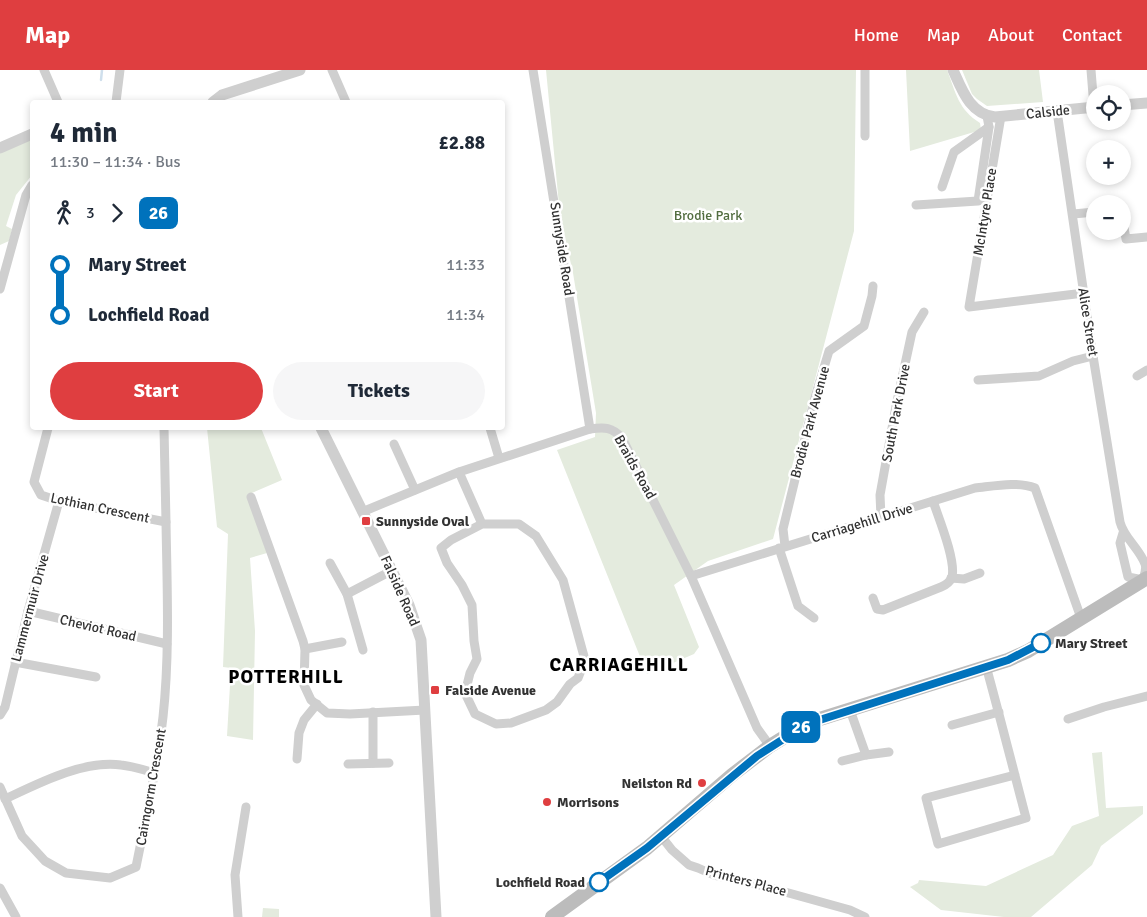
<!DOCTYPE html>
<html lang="en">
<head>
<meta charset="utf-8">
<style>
	:root { --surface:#fff; --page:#f6f6f7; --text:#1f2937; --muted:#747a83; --accent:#df3e40 }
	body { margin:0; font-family:Signika,sans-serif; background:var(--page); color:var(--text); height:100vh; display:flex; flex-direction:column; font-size:19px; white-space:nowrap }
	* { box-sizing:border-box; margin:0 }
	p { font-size:16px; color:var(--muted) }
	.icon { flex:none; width:28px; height:28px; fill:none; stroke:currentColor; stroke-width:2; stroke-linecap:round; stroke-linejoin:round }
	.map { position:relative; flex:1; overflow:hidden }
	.panel { position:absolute; left:30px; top:30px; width:475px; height:330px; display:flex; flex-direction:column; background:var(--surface); border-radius:5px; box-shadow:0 2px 8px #0003 }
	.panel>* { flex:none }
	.badge { padding:0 10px; border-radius:8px; font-size:18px; line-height:32px }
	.controls { position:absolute; left:1086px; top:15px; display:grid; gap:10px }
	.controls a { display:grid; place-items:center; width:45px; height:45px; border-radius:50%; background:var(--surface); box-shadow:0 2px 8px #0003; font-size:25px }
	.map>.badge { position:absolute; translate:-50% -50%; box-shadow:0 0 0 2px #fff }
	.legs { display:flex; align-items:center; gap:8px; height:55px; padding:0 20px; font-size:16px }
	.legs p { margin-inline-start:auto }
	.summary { display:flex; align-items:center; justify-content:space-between; height:85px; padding:0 20px }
	h1 { font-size:28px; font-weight:700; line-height:38px }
	.button { display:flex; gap:10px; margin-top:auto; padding:10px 20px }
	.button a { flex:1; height:58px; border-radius:30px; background:var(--accent); color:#fff; font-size:20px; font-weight:700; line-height:58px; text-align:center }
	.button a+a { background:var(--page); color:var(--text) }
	ul { padding:0 20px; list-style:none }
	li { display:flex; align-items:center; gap:18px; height:50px; font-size:19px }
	li i { display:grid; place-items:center; width:8px; height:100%; margin:0 6px; background:currentColor }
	li i::after { content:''; width:12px; height:12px; margin:-6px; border:4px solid; border-radius:50%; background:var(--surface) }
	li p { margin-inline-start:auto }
	li:first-child i { background:linear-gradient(#0000 50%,currentColor 0) }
	li:last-child i { background:linear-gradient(currentColor 50%,#0000 0) }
	header { display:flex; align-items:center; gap:30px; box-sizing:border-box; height:70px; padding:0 25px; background:var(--accent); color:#fff }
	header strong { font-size:24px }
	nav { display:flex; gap:28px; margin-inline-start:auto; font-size:18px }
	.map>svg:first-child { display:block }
	.green { fill:#e4ebde }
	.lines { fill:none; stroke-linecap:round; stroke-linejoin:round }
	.stream { stroke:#cfdfec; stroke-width:2.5 }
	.minor { stroke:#cfcfcf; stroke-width:9 }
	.tertiary { stroke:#cfcfcf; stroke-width:11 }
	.secondary { stroke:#bcbcbc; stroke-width:14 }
	.line-1-casing { stroke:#fff; stroke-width:11 }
	.line-1 { stroke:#0072bc; stroke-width:8 }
	.poi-dot { fill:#df3e40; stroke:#fff; stroke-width:2 }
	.stop-1-dot { fill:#fff; stroke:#0072bc; stroke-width:2.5 }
	.labels { text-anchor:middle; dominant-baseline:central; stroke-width:5; stroke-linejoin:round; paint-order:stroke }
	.street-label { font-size:14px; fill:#323232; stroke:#fff }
	.park-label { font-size:14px; fill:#526d40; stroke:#fff }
	.poi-label { font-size:14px; font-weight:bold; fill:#323232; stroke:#fff; text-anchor:start }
	.stop-label { font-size:14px; font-weight:bold; fill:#323232; stroke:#fff; text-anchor:start }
	.district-label { font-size:19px; font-weight:bold; letter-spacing:1px; fill:#000; stroke:#fff }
</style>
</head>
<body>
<header>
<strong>Map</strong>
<nav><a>Home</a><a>Map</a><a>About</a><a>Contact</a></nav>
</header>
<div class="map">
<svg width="1147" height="847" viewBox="0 0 1147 847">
	<rect width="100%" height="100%" fill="#fff"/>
	<g class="green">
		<path d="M546,0H856L854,161L773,469L708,491L674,515L699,577L694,584L647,604L557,380L595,367L596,343L573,203L560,145Z"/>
		<path d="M906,0H947C956,23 958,39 980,53L981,60L910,81Z"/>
		<path d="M962,0H1039L1043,32L987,36L977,29L972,24Z"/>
		<path d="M32,68V105L16,125L6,156L12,159L9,171L0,175V83Z"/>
		<path d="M207,358H261L282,410L247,425L267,483L250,488L255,561L253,670L227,666L231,598L223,597L228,464L217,457Z"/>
		<path d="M1102,682L1106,738L1143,736V744L1101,776L1092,795L1031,847H1004L941,840L910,817L918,813L919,810L986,816L1053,785L1072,756L1099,746L1092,683Z"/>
		<path d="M263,838L279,839V847H262Z"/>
	</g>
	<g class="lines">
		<path class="stream" d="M101,10L102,0"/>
		<g class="minor">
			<path d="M44,0L58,32"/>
			<path d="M332,0L346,32"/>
			<path d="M533,0L590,359"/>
			<path d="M865,0V66"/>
			<path d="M1091,0L1093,25"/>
			<path d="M116,32L120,0"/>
			<path d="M1057,41L1093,286L1120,452C1124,468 1139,478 1145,494C1147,499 1144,505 1143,510L1128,507L1120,473L1123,463"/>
			<path d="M1001,46L969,237L1084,223"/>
			<path d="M942,117L954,82L989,57"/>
			<path d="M916,135L978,131L989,57L987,46"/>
			<path d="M1073,144L1095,142"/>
			<path d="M1122,146L1126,169L1147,167"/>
			<path d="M0,219L26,125L32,115"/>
			<path d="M1137,306L1147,300"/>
			<path d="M978,310L1039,306L1073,291L1093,286"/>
			<path d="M48,358L34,412L41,425L59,431L166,452L164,358"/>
			<path d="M490,358L499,388"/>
			<path d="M394,374L415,420"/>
			<path d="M459,402L482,454H519L536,466L563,510L585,590L578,608L570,614L557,632L546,640L511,653L496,654L475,644L465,623L470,603L477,589L474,571L472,535L462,515L447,493L441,478L451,470L482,454"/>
			<path d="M251,427L303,571L305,579L304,615L311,630L327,643L350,644L425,640"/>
			<path d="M362,442L459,402L590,359C605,357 612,357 622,368L691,506L757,658L770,676"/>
			<path d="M881,447L880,425L896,336L912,262L924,242"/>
			<path d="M785,476L783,459L815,327L829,281L864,256L872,226L873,216"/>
			<path d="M779,478L798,536L814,548"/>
			<path d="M330,493L347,524L363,580"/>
			<path d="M691,506L975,418C994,416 1018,411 1035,418L1081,548"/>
			<path d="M951,508L964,509L980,503"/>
			<path d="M347,524L391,501"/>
			<path d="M873,528L877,539L883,540L941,517C946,515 950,512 952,507C956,490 939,449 933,431"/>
			<path d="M28,541L167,574"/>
			<path d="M305,579L342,572"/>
			<path d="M15,592L96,607"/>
			<path d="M986,596C1000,647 1013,698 1026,748L938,774L926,728L1015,705"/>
			<path d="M850,640L866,685"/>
			<path d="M0,645L5,637L28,541L59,431"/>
			<path d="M1068,649L1104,637L1147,626"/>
			<path d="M952,655L999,642"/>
			<path d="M297,689L299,663L304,650L317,634"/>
			<path d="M842,691L866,685L889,682"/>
			<path d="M373,693V642"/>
			<path d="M348,694L389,693"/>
			<path d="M0,717L22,766L45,791L66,803L110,808L136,797C146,747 157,698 163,647C170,582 167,516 166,452"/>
			<path d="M5,729C39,713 83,690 121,695C132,696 144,700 155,703"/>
			<path d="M661,766L672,780L689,795L698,798L714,805L760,815L850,840L865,847"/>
			<path d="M0,818L16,847"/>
			<path d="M238,847L235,805L246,737"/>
		</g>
		<g class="tertiary">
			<path d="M953,0C962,20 970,44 995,47L1095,37"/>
			<path d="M213,32L222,25L300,0"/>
			<path d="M1122,35L1147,33"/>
			<path d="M0,78L32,64"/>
			<path d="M321,358L409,535L421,570L436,847"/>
		</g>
		<path class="secondary" d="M552,847L647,778L732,705L770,676L807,653L1008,590L1028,581L1147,508"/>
	</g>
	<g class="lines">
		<g class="line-1-casing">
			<path id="line-1" d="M599,812L647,778L757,686L807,654L1008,590L1041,573"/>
		</g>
		<use href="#line-1" class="line-1"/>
	</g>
	<g class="poi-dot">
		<rect x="361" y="446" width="10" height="10" rx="2.5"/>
		<rect x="430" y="615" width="10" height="10" rx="2.5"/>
		<circle cx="702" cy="713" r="5"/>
		<circle cx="547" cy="732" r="5"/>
	</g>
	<g class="stop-1-dot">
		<circle cx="1041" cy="573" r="9"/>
		<circle cx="599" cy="812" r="9"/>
	</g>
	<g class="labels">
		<g class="street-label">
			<text transform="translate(1048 42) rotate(-6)">Calside</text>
			<text transform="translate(985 142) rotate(-81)">McIntyre Place</text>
			<text transform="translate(562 179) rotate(81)">Sunnyside Road</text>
			<text transform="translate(1088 252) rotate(81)">Alice Street</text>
			<text transform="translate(896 343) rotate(-79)">South Park Drive</text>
			<text transform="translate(810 352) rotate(-75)">Brodie Park Avenue</text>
			<text transform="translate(635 397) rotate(61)">Braids Road</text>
			<text transform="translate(100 438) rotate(12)">Lothian Crescent</text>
			<text transform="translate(862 453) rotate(-17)">Carriagehill Drive</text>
			<text transform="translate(400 521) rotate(66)">Falside Road</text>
			<text transform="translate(30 538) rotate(-75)">Lammermuir Drive</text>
			<text transform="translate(98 558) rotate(13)">Cheviot Road</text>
			<text transform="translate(151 717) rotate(-80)">Cairngorm Crescent</text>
			<text transform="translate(746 811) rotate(15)">Printers Place</text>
		</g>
		<g class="park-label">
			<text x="708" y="145">Brodie Park</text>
		</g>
		<g class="poi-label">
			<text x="376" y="451">Sunnyside Oval</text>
			<text x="445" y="620">Falside Avenue</text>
			<text x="692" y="713" text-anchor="end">Neilston Rd</text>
			<text x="557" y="732">Morrisons</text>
		</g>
		<g class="stop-label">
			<text x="1055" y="573">Mary Street</text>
			<text x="585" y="812" text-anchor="end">Lochfield Road</text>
		</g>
		<g class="district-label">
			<text x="619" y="595">CARRIAGEHILL</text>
			<text x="286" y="607">POTTERHILL</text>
		</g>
	</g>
</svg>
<div class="controls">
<a><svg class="icon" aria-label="locate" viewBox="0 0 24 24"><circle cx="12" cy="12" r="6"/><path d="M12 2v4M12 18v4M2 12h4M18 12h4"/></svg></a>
<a>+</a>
<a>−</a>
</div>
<b class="badge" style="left:801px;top:657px;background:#0072bc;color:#fff">26</b>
<section class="panel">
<div class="summary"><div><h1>4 min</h1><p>11:30 – 11:34 · Bus</p></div><b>£2.88</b></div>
<div class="legs"><svg class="icon" aria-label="walk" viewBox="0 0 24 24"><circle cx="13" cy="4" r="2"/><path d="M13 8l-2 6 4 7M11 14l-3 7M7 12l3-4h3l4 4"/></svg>3<svg class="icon" aria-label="forward" viewBox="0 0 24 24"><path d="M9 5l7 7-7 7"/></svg><b class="badge" style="background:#0072bc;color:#fff">26</b></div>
<ul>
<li><i style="color:#0072bc"></i><b>Mary Street</b><p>11:33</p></li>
<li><i style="color:#0072bc"></i><b>Lochfield Road</b><p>11:34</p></li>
</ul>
<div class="button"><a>Start</a><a>Tickets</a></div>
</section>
</div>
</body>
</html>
